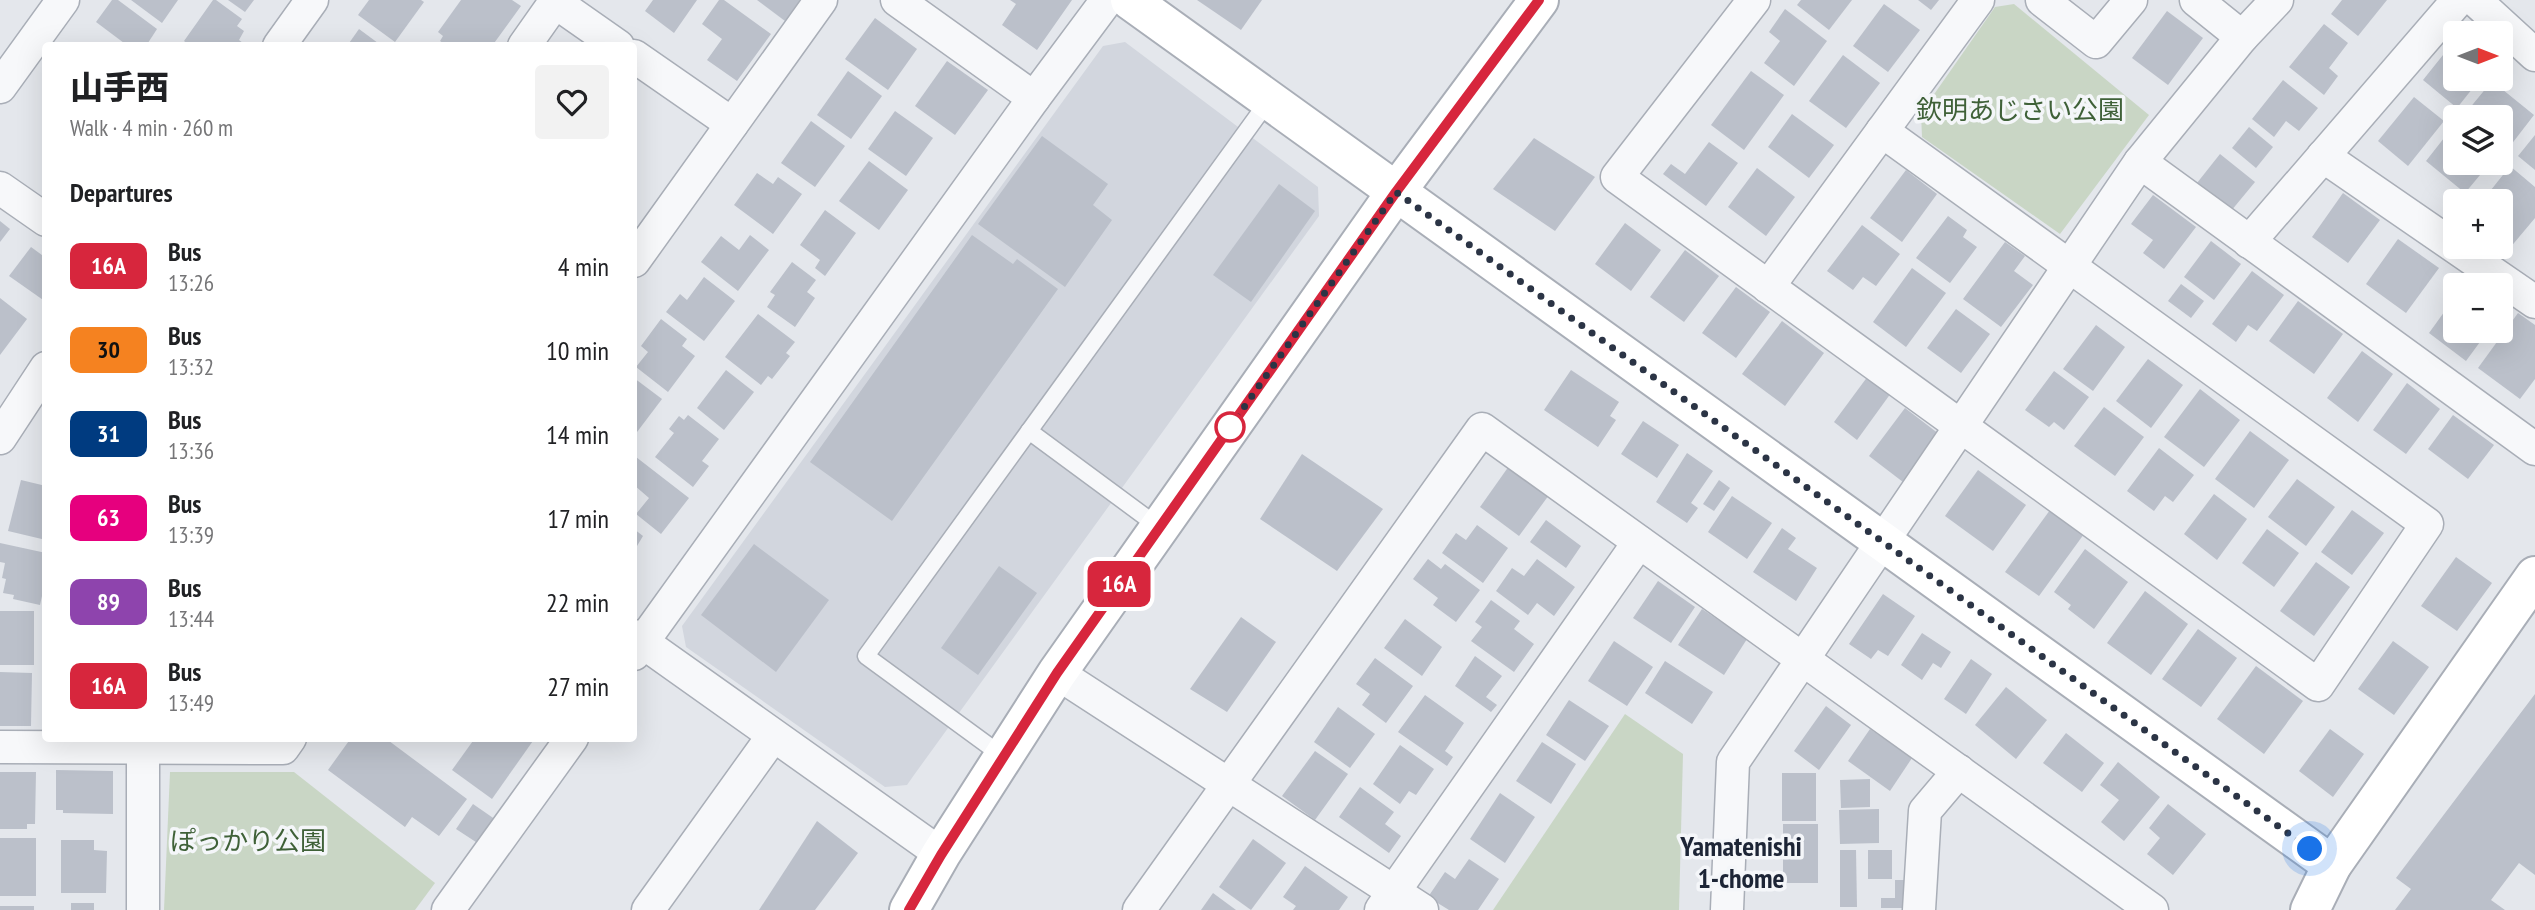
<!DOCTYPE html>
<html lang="en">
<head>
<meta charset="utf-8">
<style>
	:root { --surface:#fff; --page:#f2f2f2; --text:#202124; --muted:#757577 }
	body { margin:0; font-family:"PT Sans Narrow","Noto Sans JP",sans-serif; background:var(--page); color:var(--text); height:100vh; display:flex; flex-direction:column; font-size:26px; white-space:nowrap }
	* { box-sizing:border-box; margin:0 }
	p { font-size:23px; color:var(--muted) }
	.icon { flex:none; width:38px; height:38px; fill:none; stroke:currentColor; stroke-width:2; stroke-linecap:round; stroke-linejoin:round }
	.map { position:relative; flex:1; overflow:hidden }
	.panel { position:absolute; left:42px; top:42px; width:595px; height:700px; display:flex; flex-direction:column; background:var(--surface); border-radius:7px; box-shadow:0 7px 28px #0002 }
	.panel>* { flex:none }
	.badge { padding:0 14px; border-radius:10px; font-size:24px; line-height:46px }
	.needle { width:46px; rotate:90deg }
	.tools { position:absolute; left:2443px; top:21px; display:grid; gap:14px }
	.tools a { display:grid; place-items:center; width:70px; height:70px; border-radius:7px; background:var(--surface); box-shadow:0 7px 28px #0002; font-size:35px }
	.you { position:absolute; width:35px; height:35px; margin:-18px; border:5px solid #fff; border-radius:50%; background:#1a73e8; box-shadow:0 0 0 10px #1a73e833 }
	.map>.badge { position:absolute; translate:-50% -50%; box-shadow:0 0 0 4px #fff }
	h2 { padding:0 28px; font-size:26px; line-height:63px }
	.round { display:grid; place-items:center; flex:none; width:74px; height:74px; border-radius:7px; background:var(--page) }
	.head { display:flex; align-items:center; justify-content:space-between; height:119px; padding:0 28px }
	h1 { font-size:33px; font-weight:800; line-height:52px }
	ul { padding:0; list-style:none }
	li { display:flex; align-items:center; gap:21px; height:84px; padding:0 28px }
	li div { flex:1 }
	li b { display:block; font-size:26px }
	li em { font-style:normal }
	li .badge { min-width:77px; font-weight:700; text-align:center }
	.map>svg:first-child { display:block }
	.built { fill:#d2d6de }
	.green { fill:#c9d6c5 }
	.building { fill:#bbc0ca }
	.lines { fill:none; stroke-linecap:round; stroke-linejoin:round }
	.lane-casing { stroke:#a9aeb7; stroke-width:19 }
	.street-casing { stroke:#a9aeb7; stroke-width:35 }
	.secondary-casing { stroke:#a9aeb7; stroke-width:42 }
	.lane { stroke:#f7f8fa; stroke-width:16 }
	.street { stroke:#f7f8fa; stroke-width:32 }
	.secondary { stroke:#fff; stroke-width:38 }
	.line-casing { stroke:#fff; stroke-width:16 }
	.line { stroke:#d7263d; stroke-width:10 }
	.walk { stroke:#2b3445; stroke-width:7; stroke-dasharray:0 12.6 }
	.stop-dot { fill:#fff; stroke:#d7263d; stroke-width:3.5 }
	.labels { text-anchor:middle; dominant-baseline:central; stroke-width:7; stroke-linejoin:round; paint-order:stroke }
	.park-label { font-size:26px; fill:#3f6138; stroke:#f4f6f9 }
	.neighbourhood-label { font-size:28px; font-weight:bold; fill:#1d2536; stroke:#f4f6f9 }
</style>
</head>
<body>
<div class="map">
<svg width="2535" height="910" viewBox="0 0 2535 910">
	<rect width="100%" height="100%" fill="#e4e7ec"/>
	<path class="built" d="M1125,42L1318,187L1319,216L914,775L907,785L885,787L686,647L682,626L1103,46Z"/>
	<g class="green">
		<path d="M2014,4L2149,115L2060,234L1922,137L1921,113L1995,7Z"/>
		<path d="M1625,714L1683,754L1679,910H1493Z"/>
		<path d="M170,772H294L435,883L415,910H164Z"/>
	</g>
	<g class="building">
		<path d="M112,0H118L157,29L146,46H128L96,22Z"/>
		<path d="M131,0H178L162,23Z"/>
		<path d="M213,0H216L242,19L237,26L244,31L239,40L243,43L241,46H190L184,41Z"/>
		<path d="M228,0H254L245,12Z"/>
		<path d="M369,0H421L424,2L395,42L358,15Z"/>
		<path d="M461,0H512L521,6L492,46H447L440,41L443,36L438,32Z"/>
		<path d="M653,0H697L674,33L645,11Z"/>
		<path d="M719,0H724L771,34L737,81L707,60L722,39L702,24Z"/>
		<path d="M757,0H800L785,21Z"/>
		<path d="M1010,0H1072L1037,50L1002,25L1016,4Z"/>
		<path d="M1197,0H1262L1241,30Z"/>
		<path d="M1801,0H1852L1829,30L1797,5Z"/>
		<path d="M1918,0H1939L1931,10Z"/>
		<path d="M2342,0H2387L2358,36L2331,14Z"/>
		<path d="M1884,4L1920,30L1888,72L1853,46Z"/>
		<path d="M1785,9L1827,41L1794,86L1764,63L1780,41L1769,32Z"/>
		<path d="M2167,11L2203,38L2168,85L2132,58Z"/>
		<path d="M875,18L917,49L888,90L845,59Z"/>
		<path d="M2324,24L2348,43L2329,68L2338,76L2324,95L2289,67Z"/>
		<path d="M359,29L382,46H347Z"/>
		<path d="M2455,40V79H2480L2457,108L2423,80Z"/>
		<path d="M1843,55L1880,83L1846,128L1809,101Z"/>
		<path d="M947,61L988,90L955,135L915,106Z"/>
		<path d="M848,71L882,96L851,139L817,115Z"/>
		<path d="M1751,71L1784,95L1744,150L1711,125Z"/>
		<path d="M2283,80L2318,108L2299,131L2286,121L2274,137L2252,119Z"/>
		<path d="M2492,81L2534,115L2507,150L2501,144V117H2467L2464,115Z"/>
		<path d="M2414,97L2444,121L2408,166L2378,141Z"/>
		<path d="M895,111L933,138L906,176L868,149Z"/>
		<path d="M1792,114L1834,145L1809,178L1768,147Z"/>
		<path d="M811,121L845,146L815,187L781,163Z"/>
		<path d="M2455,124V163H2490L2465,193L2426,161Z"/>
		<path d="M2249,127L2273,147L2256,168L2232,148Z"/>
		<path d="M2535,135V170L2518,156Z"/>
		<path d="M1042,136L1108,184L1093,205L1112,220L1065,287L978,224Z"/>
		<path d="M1534,138L1595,177L1555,231L1493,189Z"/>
		<path d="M1709,142L1738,163L1706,206L1663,174L1671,164L1685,174Z"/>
		<path d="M2220,154L2255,182L2231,211L2197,183Z"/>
		<path d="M869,161L908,190L879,230L839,201Z"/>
		<path d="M2510,166L2535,187V218L2509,249L2501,242V201H2494L2487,195Z"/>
		<path d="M1757,168L1795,197L1766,236L1728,207Z"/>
		<path d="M1906,170L1937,194L1902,242L1870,218Z"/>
		<path d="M757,173L773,184L778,177L802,194L773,234L734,205Z"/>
		<path d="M1279,184L1315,211L1251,302L1213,275Z"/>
		<path d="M2343,193L2380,220L2348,263L2312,237Z"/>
		<path d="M2153,195L2196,227L2164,269L2143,253L2153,240L2131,224Z"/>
		<path d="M825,210L856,233L825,276L815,268L820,260L800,245Z"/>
		<path d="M1948,216L1967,230L1963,237L1977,247L1950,283L1916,258Z"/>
		<path d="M0,221L10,229L0,242Z"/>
		<path d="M1625,223L1661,250L1631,291L1595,264Z"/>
		<path d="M1862,225L1900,254L1876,286L1863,277L1853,290L1827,271Z"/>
		<path d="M750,235L769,250L738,291L701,262L721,236L739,250Z"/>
		<path d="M972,235L1013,264L1017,259L1058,289L892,521L810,462Z"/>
		<path d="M2398,239L2439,268L2406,313L2366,284Z"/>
		<path d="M2211,241L2241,264L2214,300L2184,277Z"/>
		<path d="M2005,242L2025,256L2014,271L2033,285L2001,327L1963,299Z"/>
		<path d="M31,247L46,258V302L9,276Z"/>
		<path d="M1685,250L1719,276L1684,322L1650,297Z"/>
		<path d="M792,262L816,280L807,292L815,298L795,327L767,307L775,295L770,292Z"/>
		<path d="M1912,268L1946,293L1906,347L1873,322Z"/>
		<path d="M2252,271L2284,295L2257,331L2248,325L2236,342L2212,324Z"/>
		<path d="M704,277L735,301L704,341L666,312L680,294L687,300Z"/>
		<path d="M2181,284L2204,301L2191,318L2168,301Z"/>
		<path d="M1736,287L1770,312L1736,358L1702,333Z"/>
		<path d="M2455,297V331H2488L2466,361L2429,333Z"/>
		<path d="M0,298L27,319L0,355Z"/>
		<path d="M2298,301L2343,334L2314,374L2269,341Z"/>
		<path d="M1956,309L1990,334L1961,373L1927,348Z"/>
		<path d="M2518,313L2535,325V379L2520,399L2478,368Z"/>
		<path d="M758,314L795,342L786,353L790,356L772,379L768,376L761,385L725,357Z"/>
		<path d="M661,319L687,339L682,346L695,356L668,392L636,367L648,352L641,346Z"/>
		<path d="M1782,321L1824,353L1785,406L1742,374Z"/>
		<path d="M2096,325L2125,347L2093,391L2063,369Z"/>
		<path d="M2362,351L2393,374L2358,422L2327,398Z"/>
		<path d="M2148,359L2183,385L2151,428L2116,401Z"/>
		<path d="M726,370L754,392L724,430L697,408Z"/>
		<path d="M1571,370L1619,402L1610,416L1616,420L1598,447L1544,410Z"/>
		<path d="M2054,371L2089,397L2064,430L2054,422L2049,427L2025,410Z"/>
		<path d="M1868,376L1891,393L1857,440L1834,422Z"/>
		<path d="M634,378L662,399L634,436Z"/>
		<path d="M2407,383L2440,409L2406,454L2373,430Z"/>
		<path d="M2200,389L2240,420L2204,467L2164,437Z"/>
		<path d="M2104,407L2144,437L2115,476L2074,446Z"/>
		<path d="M1905,408L1939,434L1903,482L1869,456Z"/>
		<path d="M688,415L719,439L702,461L709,466L693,487L655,457L674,433L669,429L679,416L684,420Z"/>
		<path d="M2453,415L2494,445L2468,479L2428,449Z"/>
		<path d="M1643,421L1679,445L1657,478L1621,454Z"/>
		<path d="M2250,431L2289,460L2254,508L2215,479Z"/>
		<path d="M2159,448L2194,475L2173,502L2165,496L2154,511L2127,491Z"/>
		<path d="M1687,453L1713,471L1691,503L1698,508L1687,523L1656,502Z"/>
		<path d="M1302,454L1383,509L1337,571L1260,519Z"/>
		<path d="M636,457L689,498L661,534L636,514L649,498L634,485L636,480L634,478V460Z"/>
		<path d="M1509,466L1549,495L1519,536L1480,507Z"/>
		<path d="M1978,470L2026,505L1993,551L1945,516Z"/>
		<path d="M2297,479L2335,507L2306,546L2268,517Z"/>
		<path d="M21,480L46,486V540L8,531Z"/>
		<path d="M1719,480L1730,488L1714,511L1703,504Z"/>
		<path d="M2214,494L2247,519L2217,560L2184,534Z"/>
		<path d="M1732,496L1772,523L1747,559L1708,532Z"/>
		<path d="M2050,510L2084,534L2039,596L2005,572Z"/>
		<path d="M2352,510L2384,533L2352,575L2321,552Z"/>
		<path d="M1546,520L1581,546L1566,568L1530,542Z"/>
		<path d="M1477,525L1508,548L1483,583L1442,553L1456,533L1466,540Z"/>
		<path d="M1782,528L1796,538L1788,549L1817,568L1796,601L1753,572Z"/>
		<path d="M634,529L643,536L634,551Z"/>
		<path d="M2267,529L2299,553L2274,587L2242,563Z"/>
		<path d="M0,543L46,553V578L40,605L13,599L14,595L3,593L6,579L2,578L5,563L0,562Z"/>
		<path d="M754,544L829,600L776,672L701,615Z"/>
		<path d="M2085,549L2128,582L2094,629L2068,609L2071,605L2054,592Z"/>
		<path d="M2456,557L2492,583L2457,631L2421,606Z"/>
		<path d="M1428,559L1441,569L1445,564L1480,590L1456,622L1433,605L1438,598L1413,579Z"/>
		<path d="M1537,559L1575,587L1554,616L1537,603L1528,615L1496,591L1512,568L1524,576Z"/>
		<path d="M2316,562L2350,587L2314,636L2280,611Z"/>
		<path d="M999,566L1037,593L978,675L941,648Z"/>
		<path d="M1658,581L1695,607L1671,643L1633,618Z"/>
		<path d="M2145,591L2188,624L2151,675L2107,643Z"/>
		<path d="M1883,594L1915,616L1888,656L1878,650L1871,659L1849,644Z"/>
		<path d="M1491,600L1520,621L1514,629L1534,644L1514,672L1471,641L1482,627L1475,622Z"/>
		<path d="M1702,609L1747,639L1724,675L1678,645Z"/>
		<rect x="0" y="611" width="34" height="54"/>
		<path d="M1241,617L1276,642L1227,712L1190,689Z"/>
		<path d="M1405,619L1442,647L1422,676L1384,648Z"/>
		<path d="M2198,629L2237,658L2201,707L2162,679Z"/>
		<path d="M1922,633L1951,652L1941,668L1933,663L1922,680L1901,665Z"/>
		<path d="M1614,641L1653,667L1627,706L1588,681Z"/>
		<path d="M2393,641L2429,667L2394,715L2358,689Z"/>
		<path d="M1475,656L1502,676L1486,697L1497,705L1491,712L1455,686Z"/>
		<path d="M1375,658L1413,686L1386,723L1362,705L1370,694L1356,684Z"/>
		<path d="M1971,659L1992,674L1966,714L1944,699Z"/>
		<path d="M1665,661L1713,692L1692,724L1645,693Z"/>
		<path d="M2256,666L2303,701L2264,754L2217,719Z"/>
		<path d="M0,672L32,673L31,726H0Z"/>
		<path d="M2006,687L2047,720L2016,759L1975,725Z"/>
		<path d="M2535,694V875L2519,863L2491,900L2505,910H2395L2411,889L2396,878Z"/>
		<path d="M1425,695L1464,723L1445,751L1453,757L1447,766L1398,732Z"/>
		<path d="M1569,700L1609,726L1585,761L1546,735Z"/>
		<path d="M1826,706L1851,725L1819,770L1794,751Z"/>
		<path d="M1338,707L1375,734L1350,768L1314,742Z"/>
		<path d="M1870,729L1912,758L1890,791L1848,761Z"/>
		<path d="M2330,729L2364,754L2333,797L2299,771Z"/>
		<path d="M2066,733L2104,763L2082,792L2043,763Z"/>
		<path d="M351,738H385L467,799L439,836L412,817L405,827L328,770Z"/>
		<path d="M475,738H535L492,799L452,770Z"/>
		<path d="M1542,742L1576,764L1551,804L1516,781Z"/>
		<path d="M1400,745L1434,769L1416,795L1409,791L1400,804L1373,784Z"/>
		<path d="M1315,751L1348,774L1315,820L1282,796Z"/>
		<path d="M2118,762L2160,797L2124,841L2101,822L2119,800L2100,785Z"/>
		<path d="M56,770L113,771V814L63,813V810H56Z"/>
		<path d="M0,772H36L35,824H27V829H0Z"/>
		<rect x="1782" y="773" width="34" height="48"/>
		<path d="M1870,779V807L1841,808L1840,780Z"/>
		<path d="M1360,787L1394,812L1385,824L1401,836L1389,853L1339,817Z"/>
		<path d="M1500,793L1535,817L1505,863L1470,839Z"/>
		<path d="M473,804L499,822L482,846L456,829Z"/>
		<path d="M2168,804L2206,834L2173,875L2147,854L2160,838L2149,828Z"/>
		<path d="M1879,809V843L1840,844L1839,810Z"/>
		<path d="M817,821L858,853L815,910H759Z"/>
		<rect x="1783" y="824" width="35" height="59"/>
		<rect x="0" y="838" width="36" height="58"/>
		<path d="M1253,839L1286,863L1251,910L1219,887Z"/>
		<path d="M61,840H94V850L107,851L106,893H61Z"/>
		<path d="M1840,850H1856L1857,907H1840Z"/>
		<rect x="1868" y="850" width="24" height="29"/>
		<path d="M1469,859L1499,879L1478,910H1449L1428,897L1445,872L1455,879Z"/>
		<path d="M1305,866L1348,897L1339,910H1293L1296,906L1283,897Z"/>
		<path d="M1895,880H1907V908H1881V898H1895Z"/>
		<path d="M1213,893L1236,910H1201Z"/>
		<rect x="71" y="903" width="23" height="7"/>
		<rect x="0" y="906" width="34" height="4"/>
	</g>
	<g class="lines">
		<g class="lane-casing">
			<g id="lane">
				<path d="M1029,431L1159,527"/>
				<path d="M1004,757L866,656L1269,100"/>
			</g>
		</g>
		<g class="street-casing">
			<g id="street">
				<path d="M897,0L1034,98"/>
				<path d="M1754,0L1617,177L2318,685L2427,524L1882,131"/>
				<path d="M2042,0L2096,42L2131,0"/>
				<path d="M2196,0L2242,37"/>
				<path d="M2475,0L2535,55"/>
				<path d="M279,46L312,0"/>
				<path d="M524,46L555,2L618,46"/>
				<path d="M634,56L732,124"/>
				<path d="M0,87L63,0"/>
				<path d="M2323,156L2535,302"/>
				<path d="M2140,162L2535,449"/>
				<path d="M0,188L46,220"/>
				<path d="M2249,242L2458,0"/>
				<path d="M634,261L821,0"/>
				<path d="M1768,287L1978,0"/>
				<path d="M0,438L46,368"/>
				<path d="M634,636L941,854"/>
				<path d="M634,654L1034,98L1107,0"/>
				<path d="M1057,673L1422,910"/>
				<path d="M0,747L283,748L290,738"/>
				<path d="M143,910V738"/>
				<path d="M448,910L572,738"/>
				<path d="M648,910L773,736"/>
				<path d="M1139,910L1482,429L2152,910"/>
				<path d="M1381,910L1639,542"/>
				<path d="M1727,910L1733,762L2140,162L2242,37L2277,0"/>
				<path d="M1919,910L1925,811L1959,771"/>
			</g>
		</g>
		<g class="secondary-casing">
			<g id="secondary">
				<path d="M1130,0L2332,865"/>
				<path d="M909,910L941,854L1057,673L1396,192L1539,0"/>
				<path d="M2310,910L2332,865L2535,576"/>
			</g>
		</g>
		<use href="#lane" class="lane"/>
		<use href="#street" class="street"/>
		<use href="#secondary" class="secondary"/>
	</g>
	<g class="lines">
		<g class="line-casing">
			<path id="line" d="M909,910L941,855L1057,673L1396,192L1539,0"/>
		</g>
		<use href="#line" class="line"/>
		<path class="walk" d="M1230,427L1396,192L2310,849"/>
	</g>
	<circle class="stop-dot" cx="1230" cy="427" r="14"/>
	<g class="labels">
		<g class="park-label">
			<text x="2020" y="109">欽明あじさい公園</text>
			<text x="248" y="840">ぽっかり公園</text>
		</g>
		<g class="neighbourhood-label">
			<text x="1741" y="845">Yamatenishi<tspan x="1741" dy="32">1-chome</tspan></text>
		</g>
	</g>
</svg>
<div class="tools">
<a><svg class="needle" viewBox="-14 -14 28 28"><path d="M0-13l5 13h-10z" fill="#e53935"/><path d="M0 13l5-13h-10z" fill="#757577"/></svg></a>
<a><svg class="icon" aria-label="layers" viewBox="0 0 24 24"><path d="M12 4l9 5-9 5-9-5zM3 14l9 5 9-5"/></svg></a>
<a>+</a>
<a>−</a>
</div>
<div class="you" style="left:2310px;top:849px"></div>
<b class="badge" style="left:1119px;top:584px;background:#d7263d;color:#fff">16A</b>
<section class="panel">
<div class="head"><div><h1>山手西</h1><p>Walk · 4 min · 260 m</p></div><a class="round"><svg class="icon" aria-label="heart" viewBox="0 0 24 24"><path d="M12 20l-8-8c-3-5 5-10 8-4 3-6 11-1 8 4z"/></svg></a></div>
<h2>Departures</h2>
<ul>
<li><span class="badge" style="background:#d7263d;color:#fff">16A</span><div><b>Bus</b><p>13:26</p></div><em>4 min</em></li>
<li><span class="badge" style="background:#f58220;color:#111">30</span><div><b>Bus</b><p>13:32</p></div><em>10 min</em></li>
<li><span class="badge" style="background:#003b80;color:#fff">31</span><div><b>Bus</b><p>13:36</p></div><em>14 min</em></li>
<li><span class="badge" style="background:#e6007e;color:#fff">63</span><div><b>Bus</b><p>13:39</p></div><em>17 min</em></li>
<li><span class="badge" style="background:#8e44ad;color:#fff">89</span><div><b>Bus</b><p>13:44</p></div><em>22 min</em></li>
<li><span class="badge" style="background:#d7263d;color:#fff">16A</span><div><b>Bus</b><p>13:49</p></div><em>27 min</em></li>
</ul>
</section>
</div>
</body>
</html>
